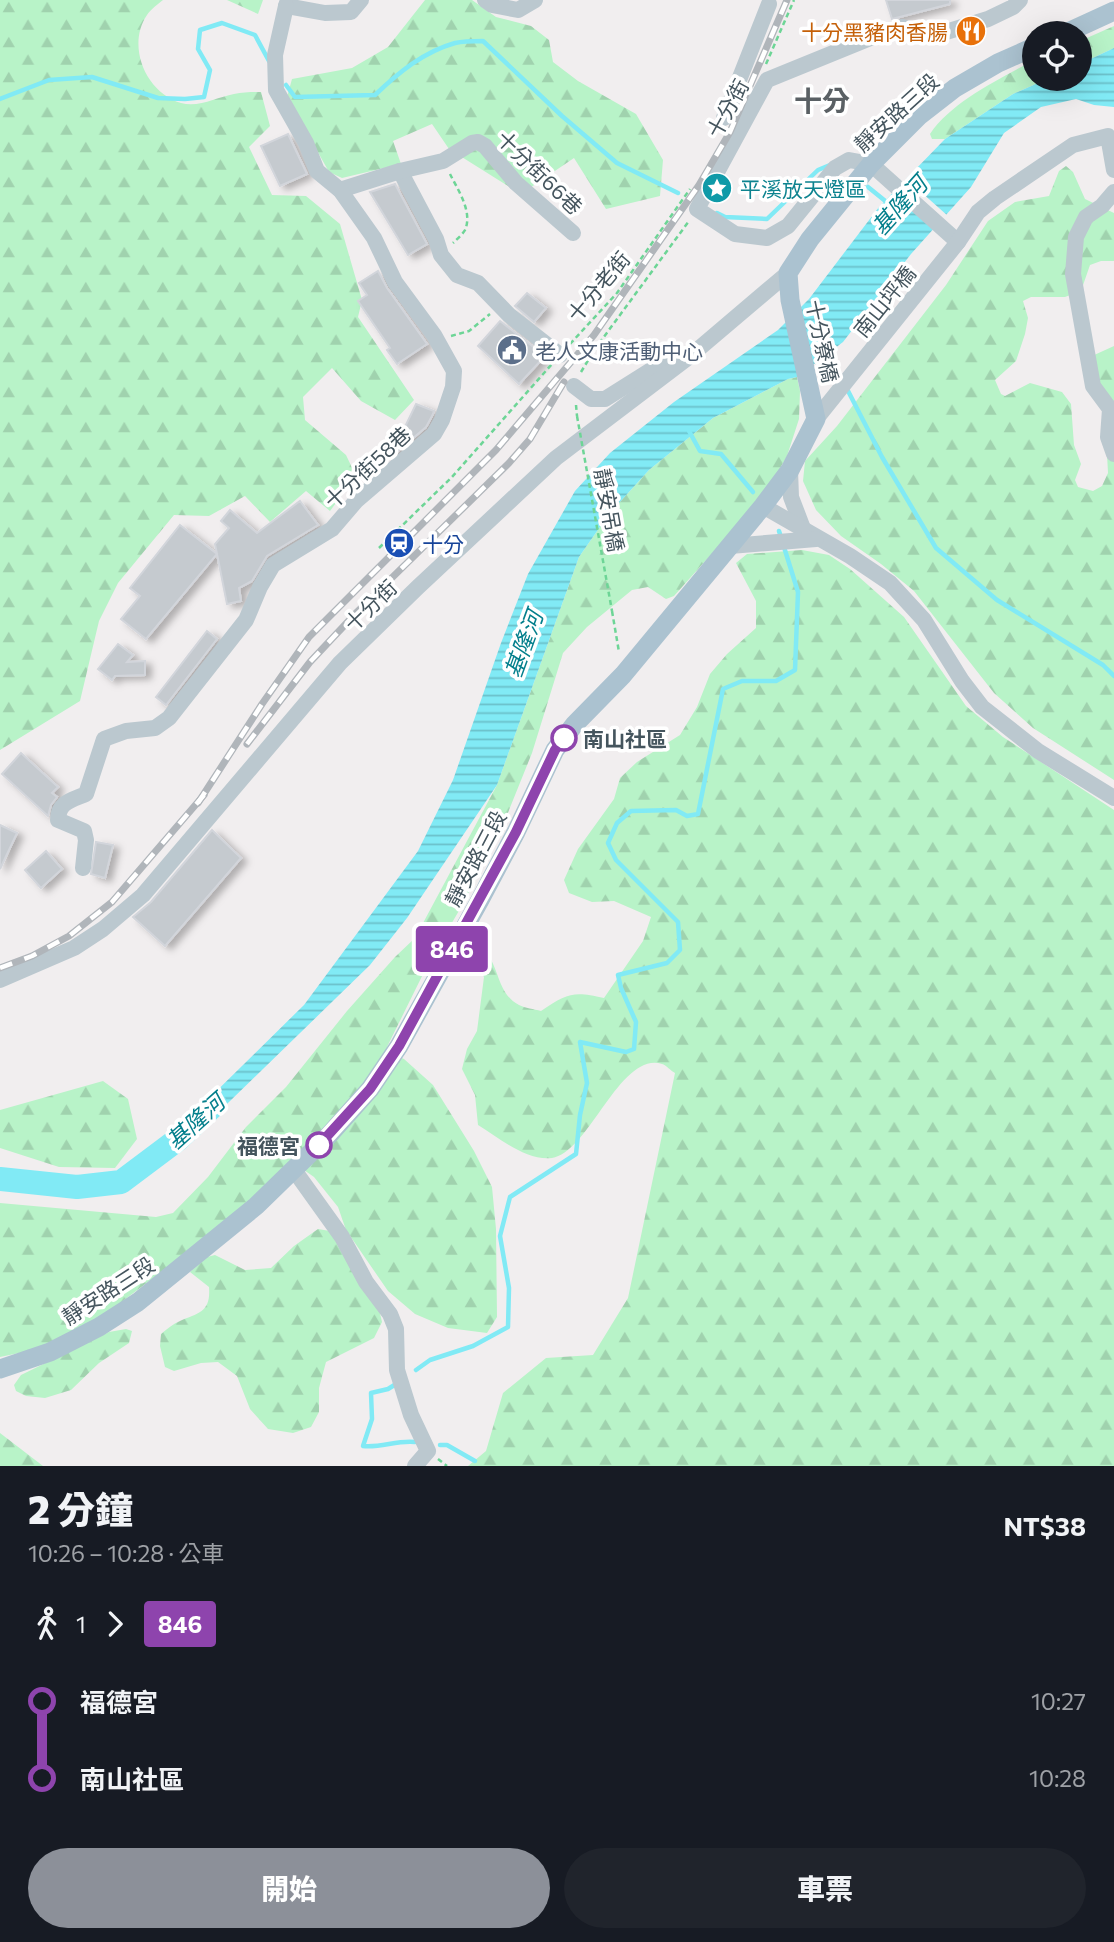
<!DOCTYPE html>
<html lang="zh-TW">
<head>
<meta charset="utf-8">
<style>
	:root { --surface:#171b24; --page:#20242c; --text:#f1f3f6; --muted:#9ea1a6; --accent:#8c9099 }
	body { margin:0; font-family:Commissioner,"Noto Sans TC",sans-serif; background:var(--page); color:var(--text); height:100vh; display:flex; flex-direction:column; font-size:26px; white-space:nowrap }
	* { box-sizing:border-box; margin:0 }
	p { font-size:23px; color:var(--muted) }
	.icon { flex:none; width:38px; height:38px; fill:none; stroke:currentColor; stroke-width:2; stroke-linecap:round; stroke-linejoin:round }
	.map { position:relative; height:1466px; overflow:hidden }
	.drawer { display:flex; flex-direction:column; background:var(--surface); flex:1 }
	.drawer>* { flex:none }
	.badge { padding:0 14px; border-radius:5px; font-size:24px; line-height:46px }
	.tools { position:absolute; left:1022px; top:21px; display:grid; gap:14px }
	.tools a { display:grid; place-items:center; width:70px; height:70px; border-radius:50%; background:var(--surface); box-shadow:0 7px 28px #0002; font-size:35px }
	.map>.badge { position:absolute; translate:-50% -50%; box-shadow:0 0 0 4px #fff }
	.legs { display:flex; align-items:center; gap:10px; height:77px; padding:0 28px; font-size:23px }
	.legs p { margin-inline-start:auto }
	.head { display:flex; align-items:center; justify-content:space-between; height:119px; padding:0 28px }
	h1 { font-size:38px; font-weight:800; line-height:52px }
	.button { display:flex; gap:14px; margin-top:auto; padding:14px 28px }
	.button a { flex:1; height:80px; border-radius:42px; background:var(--accent); color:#fff; font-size:28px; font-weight:800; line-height:80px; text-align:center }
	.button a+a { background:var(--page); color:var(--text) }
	ul { padding:0 28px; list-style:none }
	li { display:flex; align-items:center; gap:24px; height:77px; font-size:26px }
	li i { display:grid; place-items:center; width:10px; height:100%; margin:0 9px; background:currentColor }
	li i::after { content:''; width:18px; height:18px; margin:-9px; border:5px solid; border-radius:50%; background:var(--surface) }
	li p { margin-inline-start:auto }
	li:first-child i { background:linear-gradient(#0000 50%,currentColor 0) }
	li:last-child i { background:linear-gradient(currentColor 50%,#0000 0) }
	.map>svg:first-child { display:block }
	.forest { fill:url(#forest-firs) }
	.water { fill:url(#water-rules) }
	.pier { fill:#f1eeef }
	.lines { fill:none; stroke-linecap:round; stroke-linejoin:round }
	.stream { stroke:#81eaf5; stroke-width:4.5 }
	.river { stroke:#81eaf5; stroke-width:24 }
	.building { fill:#c5cacf; stroke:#d2d5db; stroke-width:2; filter:url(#shadow) }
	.path { stroke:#6dd596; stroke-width:2.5; stroke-dasharray:5 3.5; stroke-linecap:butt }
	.minor { stroke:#bbc8cf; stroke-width:16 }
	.major { stroke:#abc2d0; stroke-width:19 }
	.rail-casing { stroke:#b0b5ba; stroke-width:7 }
	.rail { stroke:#fff; stroke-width:4.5; stroke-dasharray:13; stroke-linecap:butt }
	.path-bridge { stroke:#6dd596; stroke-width:2.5; stroke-dasharray:5 3.5; stroke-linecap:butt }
	.line-1-casing { stroke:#fff; stroke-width:16 }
	.line-1 { stroke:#8e44ad; stroke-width:10 }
	.stop-1-dot { fill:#fff; stroke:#8e44ad; stroke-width:3.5 }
	.labels { text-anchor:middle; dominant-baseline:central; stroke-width:7; stroke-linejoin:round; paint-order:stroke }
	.food-label { font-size:21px; fill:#c56008; stroke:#fff; text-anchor:end }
	.street-label { font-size:21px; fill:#45555e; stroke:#fff }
	.culture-label { font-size:21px; fill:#0d838f; stroke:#fff; text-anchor:start }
	.service-label { font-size:21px; fill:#4e5e75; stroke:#fff; text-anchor:start }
	.transit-label { font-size:21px; fill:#164399; stroke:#fff; text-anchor:start }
	.stop-label { font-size:21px; font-weight:bold; fill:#45555e; stroke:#fff; text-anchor:start }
	.water-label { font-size:23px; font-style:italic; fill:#047f8c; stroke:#fff }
	.district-label { font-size:28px; font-weight:bold; fill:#5a6064; stroke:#fff }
</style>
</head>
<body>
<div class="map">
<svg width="1114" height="1466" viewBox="0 0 1114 1466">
	<defs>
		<pattern id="forest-firs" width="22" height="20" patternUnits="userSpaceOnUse" patternTransform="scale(1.75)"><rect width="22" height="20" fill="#b8f3c8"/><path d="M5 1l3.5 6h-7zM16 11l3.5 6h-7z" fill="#a0d2ae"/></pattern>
		<pattern id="water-rules" width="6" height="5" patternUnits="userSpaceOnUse" patternTransform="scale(1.75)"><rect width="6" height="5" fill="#81eaf5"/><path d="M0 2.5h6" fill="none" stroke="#6bc0ca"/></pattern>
		<filter id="shadow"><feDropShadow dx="6" dy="3.5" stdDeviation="3.5" flood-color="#0004"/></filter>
	</defs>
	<rect width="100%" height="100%" fill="#f1eeef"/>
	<g class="forest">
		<path d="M0,0H163C158,4 151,9 147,15C126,46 146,93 181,103C199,108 217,97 234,94C243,92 252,92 261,92L270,126L249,147L272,195L306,196L340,224L362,300L358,317L414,400L395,420L361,401L332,368L303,397L305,420L346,455L356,476L330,511L306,491L270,522L245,496L209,516L174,515L118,583L99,621L80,701L0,750Z"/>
		<path d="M227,0H263L258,14Z"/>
		<path d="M425,0H472L496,17L531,26L549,40L553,62L578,81L636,114L663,160L660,196L606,209L574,158L521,194L449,149L432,124L393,141L401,164L342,178L329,172L287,97L292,79L352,68L388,47Z"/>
		<path d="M1114,26V48L1080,64V41Z"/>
		<path d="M1034,60V79H1047L1013,94L945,139H932L930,134C952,101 1000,79 1034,60Z"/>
		<path d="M1066,166L1073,172L1085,199L1114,213V261H1101L1090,265L1081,291L1065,297H1031L1023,301L1028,318L1025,334L1016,361L995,380L1001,394L1005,396L1030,383L1062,392L1071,404L1074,445L1081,464L1075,480L1078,487L1093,491L1102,486L1108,473L1106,435L1109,404L1096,384L1092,356L1114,346V780L1033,728L994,693L914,591L881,564L841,536L816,510L803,481L805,461L837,426L946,285L988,221L1015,202L1049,196L1059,171Z"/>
		<path d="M797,377L800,391L799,419L787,456L766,493L674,596L666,599L648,587L632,590L587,627L563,653L532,753L501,830L460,909L429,962L387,1047L388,1052L404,1059L433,1085L474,1151L492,1187L496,1229L497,1317L487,1333L448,1328L415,1314L388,1291L346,1230L338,1207L314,1177L291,1161L251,1200L189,1251L91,1325L43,1348L0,1357V1203L156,1217L173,1213L208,1177L246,1127L286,1087L347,1011L395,957L415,938L497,785L579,557L609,514L649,470L713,418L788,379Z"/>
		<path d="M802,550L829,555L850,569L904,617L966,706L1003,737L1114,810V1466H468L486,1451L503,1393L546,1358L593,1355L628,1298L675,1073C671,1071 666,1065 662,1064C620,1051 589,1153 552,1158C526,1161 499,1138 478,1125L475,1095L462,1069L467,1049L477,1031L484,977L477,966L457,953L467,940C503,950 491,991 519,1005C525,1008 534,1009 541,1011C567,993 574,991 604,998L643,941L651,917L614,901L592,902L569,893L564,880L578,849L614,799L620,778L637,762L680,735L697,707L710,674L727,654L756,628V601L736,563L747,554Z"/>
		<path d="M103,1081L128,1099L137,1139L115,1168L59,1167L0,1148V1110Z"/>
		<path d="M318,1229L330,1231L378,1305L382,1322L374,1338L326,1362L319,1388V1412L311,1427L293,1433L268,1429L250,1409L237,1376L218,1362L201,1363L174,1371L165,1367L160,1346L161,1334C167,1329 173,1324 180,1321C199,1313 211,1312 209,1287L190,1272L207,1257L215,1255L245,1270L271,1268L294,1246Z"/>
		<path d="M126,1329L132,1331L129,1343L99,1363L71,1390L45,1398L26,1396L16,1391L14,1385L21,1375L109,1332Z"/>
		<path d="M0,1433L43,1466H0Z"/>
	</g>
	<path class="water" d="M1114,48V107L1094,105L1076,99L1041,107L1004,133L971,187L911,254L843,342L797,377L788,379L713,418L649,470L609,514L579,557L497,785L407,918L370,965L195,1135L187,1120L304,1005L418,851L453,780L501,643L528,574L575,491L610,453L674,402L778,330L809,299L879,207L945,139L1013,94L1047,79H1080V64Z"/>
	<path class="pier" d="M903,176L948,216L936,230L891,189Z"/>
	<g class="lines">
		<g class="stream">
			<path d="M286,85L295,97L375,95C398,73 423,52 455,43C464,41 474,41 483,41L562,116L617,163L678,193"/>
			<path d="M0,99L49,80L92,77L158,98L185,99L204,97L210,70L198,49L200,30L222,23L255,35L269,61"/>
			<path d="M868,187L889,204"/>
			<path d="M717,213L725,217L767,219L818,170L830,165"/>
			<path d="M826,349L842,379"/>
			<path d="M846,387L882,457L936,548L997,600L1103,665L1114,676"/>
			<path d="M689,431L700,451L721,454L753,492"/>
			<path d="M416,1370L430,1360L473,1346L508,1327L509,1288L500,1236L510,1197L576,1154L580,1115L587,1083L580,1042L626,1052L634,1049L636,1022L621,988L618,975L667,963L680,950L678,922L616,860L608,843L617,823L631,811L676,810L687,816L698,814L723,689L742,681H776L795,670L798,592L779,531"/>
			<path d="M396,1384L388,1389L371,1393L372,1419L363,1446C381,1448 397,1440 415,1442"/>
			<path d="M440,1445H447L475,1461"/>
		</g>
		<path class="river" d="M0,1179L77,1187L121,1182L177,1140L215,1104"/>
	</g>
	<g class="building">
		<path d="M886,0H950V4L892,19Z"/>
		<path d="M288,134L307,174L280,186L261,146Z"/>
		<path d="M395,184L427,244L408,255L370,192Z"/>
		<path d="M378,271L387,288L427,344L397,364L387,350L390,348L358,301L367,295L359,283Z"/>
		<path d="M527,293L546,308L534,322L515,306Z"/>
		<path d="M500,321L545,356L519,384L478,346Z"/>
		<path d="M416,404L434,411L432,416L426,427L390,458L379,447L399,427L403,431Z"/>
		<path d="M300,501L318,525L267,556L252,581L239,588L241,601L227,604L215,544L229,528L221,521L230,510L257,533Z"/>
		<path d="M180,525L217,554L146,639L121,619L140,596L130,588Z"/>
		<path d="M207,631L217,639L166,705L156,697Z"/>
		<path d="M118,644L133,655L127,662L145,661V675L115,676L112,680L98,669Z"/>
		<path d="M21,753L58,787L52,793L57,797L51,805L48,816L2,774Z"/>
		<path d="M0,825L17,833L0,869Z"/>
		<path d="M212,830L241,858L165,946L133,917L151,902Z"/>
		<path d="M96,842L113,845L105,878L91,874Z"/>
		<path d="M46,851L62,869L41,888L25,870Z"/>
	</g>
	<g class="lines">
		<g class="path">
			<path d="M766,64L794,0"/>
			<path d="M450,174C458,190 473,212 465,230C463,234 457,239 453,243"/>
			<path d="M451,336L469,331L490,314"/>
			<path d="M570,344L617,293L690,189"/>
			<path d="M581,372L595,349L689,221"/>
			<path d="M576,405L577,416"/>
			<path d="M379,548L452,477L552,364"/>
			<path d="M612,611L619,652"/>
			<path d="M438,1459L447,1466"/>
		</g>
		<g class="minor">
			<path d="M288,0L286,6L325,13L351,12L361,0"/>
			<path d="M485,0L492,5L518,10L535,0"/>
			<path d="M724,118L769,4"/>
			<path d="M400,171L436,239L441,255L457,275L478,283L509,315L560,355"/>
			<path d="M340,190L400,171L443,161L472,143L478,142L485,146L516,183L573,233"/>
			<path d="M1114,192L1102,206L1086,217L1076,237L1073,274L1093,386L1110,409L1108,437L1114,454"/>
			<path d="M958,242L871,164L849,160L835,168L788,226L767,238L735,234L697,209L767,80L880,34L902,27L933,36L988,19L1013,7L1020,0"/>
			<path d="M574,386L591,399H605L667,360L686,358"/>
			<path d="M816,419L958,242L978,212L995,198L1073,145L1108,136L1114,170"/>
			<path d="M790,470L791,497L804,531"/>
			<path d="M763,506L850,556L890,583L924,620L962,681L982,707L1038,751L1114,798"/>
			<path d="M730,546L816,539"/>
			<path d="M83,868L86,840L84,831L58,820C58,802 72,800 86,794L104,739L126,731L155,728L169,718L246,620L260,587L273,565L332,529L356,501L434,434L442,420L453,387L454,371L434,335L395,282L374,238L340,190L317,171L306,143L276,90L275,55L286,6"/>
			<path d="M0,980L74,948L103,929L143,895L340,663L418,587L556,458L689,357L788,273"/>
			<path d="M294,1170L342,1237L366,1282L390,1314L396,1329L397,1370L411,1415L428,1451L415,1466"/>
		</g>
		<g class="major">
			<path d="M1066,33L1114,11"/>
			<path d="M0,1369L50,1352L99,1327L138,1302L256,1206L330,1134L370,1089L399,1046L480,900L516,832L555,750L574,725L623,675L763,506L790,470L816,419L790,300L788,273L810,239L871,164L919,116L955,88L998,63L1034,47"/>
		</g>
		<g class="rail-casing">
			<g id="rail">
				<path d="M247,744L310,662L357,612L509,463L530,439L564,382"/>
				<path d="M198,803L262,704L309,637L496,450L594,335L699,185L730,132L787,0"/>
				<path d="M0,968L32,956L69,936L112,902L204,795"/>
			</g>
		</g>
		<use href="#rail" class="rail"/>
		<path class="path-bridge" d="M577,416L612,611"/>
	</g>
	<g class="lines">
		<g class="line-1-casing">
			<path id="line-1" d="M319,1145L370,1089L399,1046L516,832L555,750L564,738"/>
		</g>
		<use href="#line-1" class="line-1"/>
	</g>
	<defs>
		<g id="restaurant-disc" transform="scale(1.575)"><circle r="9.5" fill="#e8710a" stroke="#fff"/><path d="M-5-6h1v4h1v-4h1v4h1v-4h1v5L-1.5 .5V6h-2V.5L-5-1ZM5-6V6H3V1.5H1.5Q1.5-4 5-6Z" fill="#fff"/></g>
		<g id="sight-disc" transform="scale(1.575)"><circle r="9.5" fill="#0f9aa8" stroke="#fff"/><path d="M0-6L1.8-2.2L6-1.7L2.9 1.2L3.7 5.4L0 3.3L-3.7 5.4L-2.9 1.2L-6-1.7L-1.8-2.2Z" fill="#fff"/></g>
		<g id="civic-disc" transform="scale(1.575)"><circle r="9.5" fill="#5c6f8a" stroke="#fff"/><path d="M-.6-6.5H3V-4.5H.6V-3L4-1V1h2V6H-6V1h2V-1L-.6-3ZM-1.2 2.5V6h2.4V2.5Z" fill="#fff"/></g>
		<g id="station-disc" transform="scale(1.575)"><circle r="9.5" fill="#1a4fb4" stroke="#fff"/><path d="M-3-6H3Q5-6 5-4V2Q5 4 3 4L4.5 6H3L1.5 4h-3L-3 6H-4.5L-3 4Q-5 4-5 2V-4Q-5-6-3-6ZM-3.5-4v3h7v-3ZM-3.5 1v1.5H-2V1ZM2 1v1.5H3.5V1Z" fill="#fff"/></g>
	</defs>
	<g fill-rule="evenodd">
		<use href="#restaurant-disc" x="971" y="31"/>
		<use href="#sight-disc" x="717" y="188"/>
		<use href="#civic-disc" x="512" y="350"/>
		<use href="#station-disc" x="399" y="543"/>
	</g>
	<g class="stop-1-dot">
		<circle cx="564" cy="738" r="12"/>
		<circle cx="319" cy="1145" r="12"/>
	</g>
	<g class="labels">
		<g class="food-label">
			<text x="948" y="31">十分黑豬肉香腸</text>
		</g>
		<g class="street-label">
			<text transform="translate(727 108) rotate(-61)">十分街</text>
			<text transform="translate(896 112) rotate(-42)">靜安路三段</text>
			<text transform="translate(540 172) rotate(44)">十分街66巷</text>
			<text transform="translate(598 286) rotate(-50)">十分老街</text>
			<text transform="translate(884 301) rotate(-51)">南山坪橋</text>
			<text transform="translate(823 341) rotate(78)">十分寮橋</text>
			<text transform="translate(367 467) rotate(-43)">十分街58巷</text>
			<text transform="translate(610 510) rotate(80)">靜安吊橋</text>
			<text transform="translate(370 605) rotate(-44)">十分街</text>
			<text transform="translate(475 858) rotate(-62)">靜安路三段</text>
			<text transform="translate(108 1290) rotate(-33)">靜安路三段</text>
		</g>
		<g class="culture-label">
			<text x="740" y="188">平溪放天燈區</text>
		</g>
		<g class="service-label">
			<text x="535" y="350">老人文康活動中心</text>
		</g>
		<g class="transit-label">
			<text x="422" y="543">十分</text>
		</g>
		<g class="stop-label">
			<text x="583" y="738">南山社區</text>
			<text x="300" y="1145" text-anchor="end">福德宮</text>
		</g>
		<g class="water-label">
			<text transform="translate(899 205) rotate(-48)">基隆河</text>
			<text transform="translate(523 644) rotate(-70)">基隆河</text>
			<text transform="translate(195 1121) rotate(-42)">基隆河</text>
		</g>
		<g class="district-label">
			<text x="822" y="100">十分</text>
		</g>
	</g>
</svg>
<div class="tools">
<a><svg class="icon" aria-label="locate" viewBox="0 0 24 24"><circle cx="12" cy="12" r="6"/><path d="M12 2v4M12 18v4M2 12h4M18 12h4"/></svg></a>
</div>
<b class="badge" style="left:452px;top:949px;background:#8e44ad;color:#fff">846</b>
</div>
<section class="drawer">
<div class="head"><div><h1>2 分鐘</h1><p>10:26 – 10:28 · 公車</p></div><b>NT$38</b></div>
<div class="legs"><svg class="icon" aria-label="walk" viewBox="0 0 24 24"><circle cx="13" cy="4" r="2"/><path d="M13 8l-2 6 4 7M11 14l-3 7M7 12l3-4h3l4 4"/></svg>1<svg class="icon" aria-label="forward" viewBox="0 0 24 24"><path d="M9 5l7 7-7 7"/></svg><b class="badge" style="background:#8e44ad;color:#fff">846</b></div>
<ul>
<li><i style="color:#8e44ad"></i><b>福德宮</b><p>10:27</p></li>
<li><i style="color:#8e44ad"></i><b>南山社區</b><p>10:28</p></li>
</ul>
<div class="button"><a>開始</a><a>車票</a></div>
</section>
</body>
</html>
